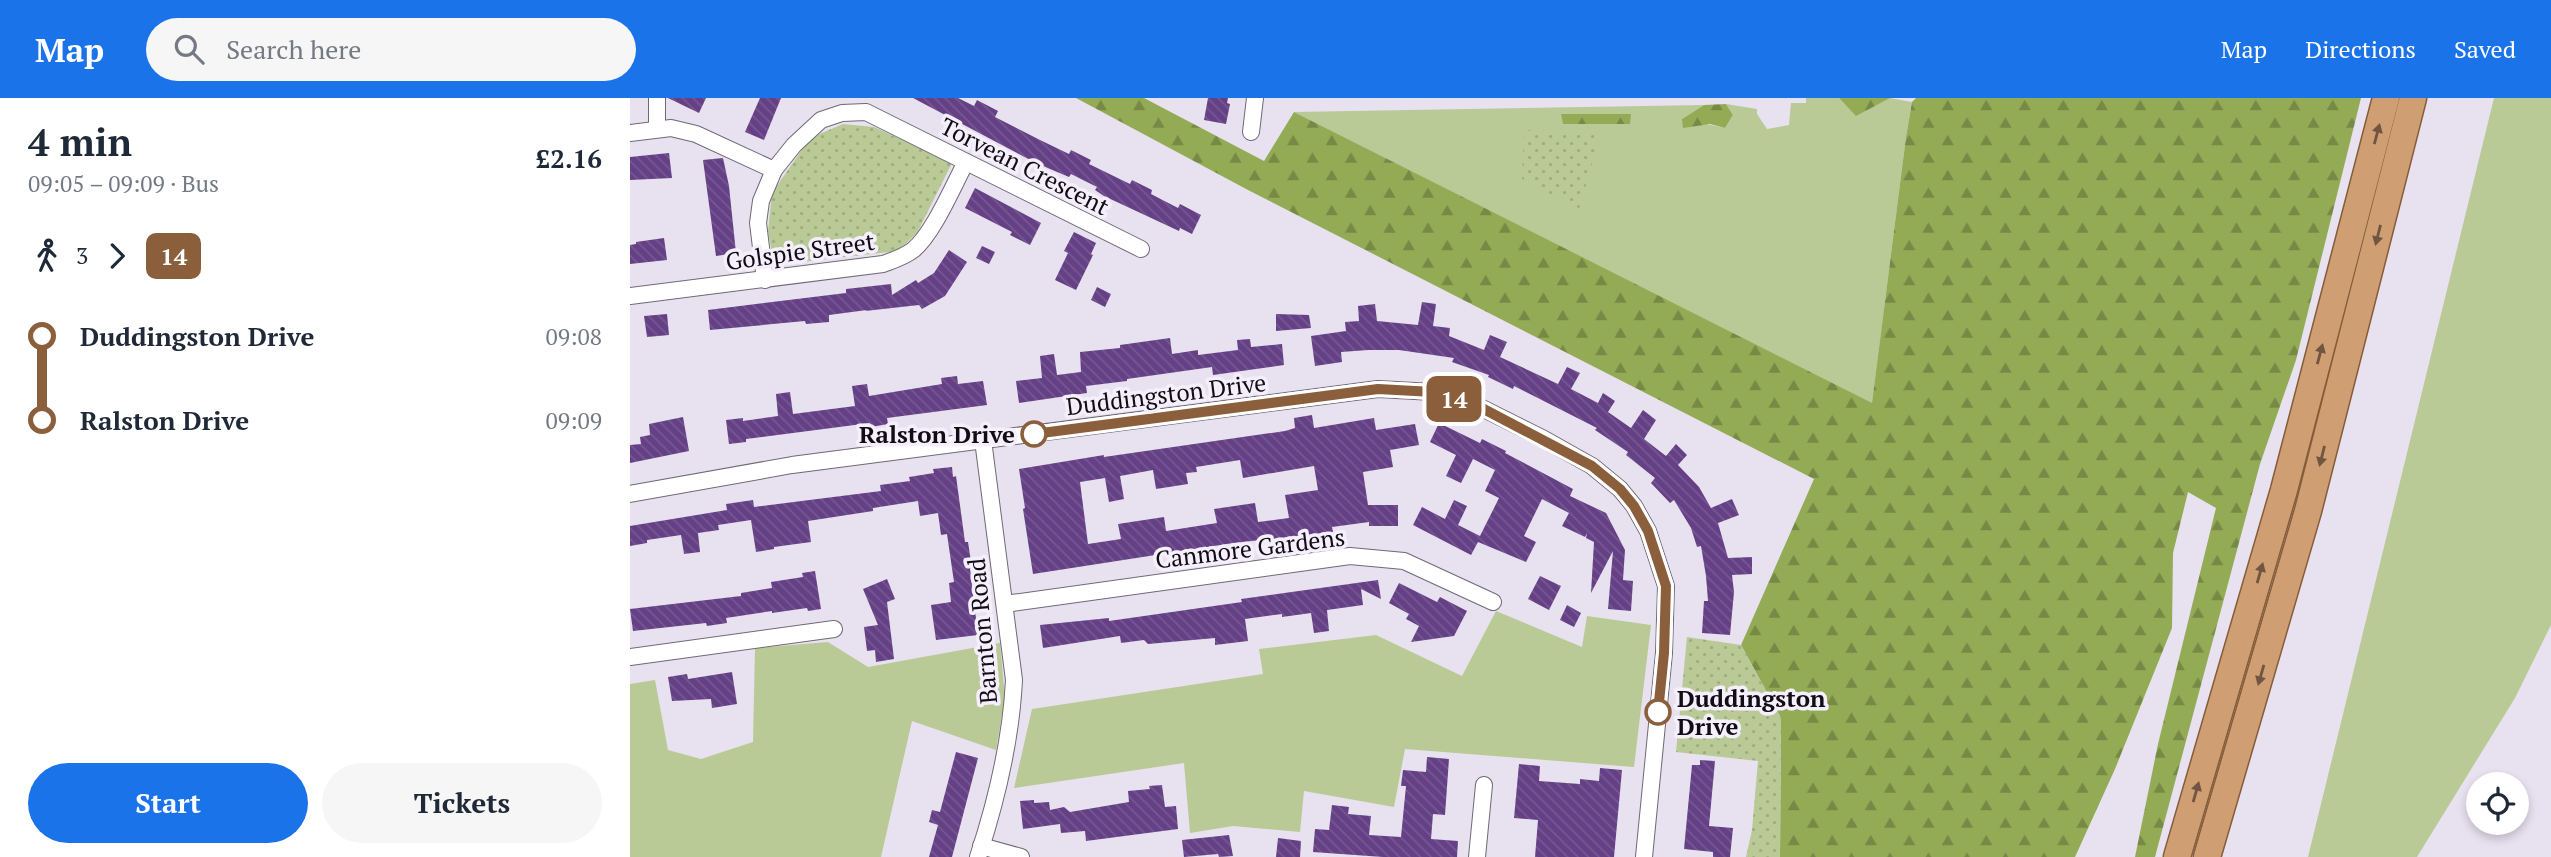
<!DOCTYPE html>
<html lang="en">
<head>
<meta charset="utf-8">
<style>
	:root { --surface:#fff; --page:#f6f6f7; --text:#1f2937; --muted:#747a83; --accent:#1a73e8 }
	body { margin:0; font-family:"PT Serif",serif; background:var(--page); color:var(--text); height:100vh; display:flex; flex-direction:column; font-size:26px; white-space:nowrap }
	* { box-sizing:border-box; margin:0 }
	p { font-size:23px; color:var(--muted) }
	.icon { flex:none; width:38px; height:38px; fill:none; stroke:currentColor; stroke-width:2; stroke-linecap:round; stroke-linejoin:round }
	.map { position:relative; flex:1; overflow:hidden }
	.side { display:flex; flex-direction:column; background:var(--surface); width:630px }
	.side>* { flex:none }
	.badge { padding:0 14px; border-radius:10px; font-size:24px; line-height:46px }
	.fabs { position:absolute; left:1836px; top:674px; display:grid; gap:14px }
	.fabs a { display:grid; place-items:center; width:63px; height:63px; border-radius:50%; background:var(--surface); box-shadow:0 4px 10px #0003; font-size:35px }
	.map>.badge { position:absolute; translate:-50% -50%; box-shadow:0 0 0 4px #fff }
	.legs { display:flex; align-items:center; gap:10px; height:77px; padding:0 28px; font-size:23px }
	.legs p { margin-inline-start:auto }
	.summary { display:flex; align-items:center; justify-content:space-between; height:119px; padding:0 28px }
	h1 { font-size:38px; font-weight:600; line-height:52px }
	.primary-button { display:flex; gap:14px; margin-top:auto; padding:14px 28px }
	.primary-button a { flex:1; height:80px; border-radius:42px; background:var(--accent); color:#fff; font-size:28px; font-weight:600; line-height:80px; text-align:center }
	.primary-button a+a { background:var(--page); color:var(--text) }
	ul { padding:0 28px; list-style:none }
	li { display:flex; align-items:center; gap:24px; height:84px; font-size:26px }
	li i { display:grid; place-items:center; width:10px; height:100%; margin:0 9px; background:currentColor }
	li i::after { content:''; width:18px; height:18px; margin:-9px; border:5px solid; border-radius:50%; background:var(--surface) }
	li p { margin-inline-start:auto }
	li:first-child i { background:linear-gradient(#0000 50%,currentColor 0) }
	li:last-child i { background:linear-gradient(currentColor 50%,#0000 0) }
	header { display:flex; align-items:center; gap:42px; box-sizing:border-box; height:98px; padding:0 35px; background:var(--accent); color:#fff }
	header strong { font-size:33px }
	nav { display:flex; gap:38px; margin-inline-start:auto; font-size:24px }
	.search { width:490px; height:63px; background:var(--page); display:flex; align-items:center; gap:18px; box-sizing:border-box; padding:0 24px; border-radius:38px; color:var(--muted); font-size:26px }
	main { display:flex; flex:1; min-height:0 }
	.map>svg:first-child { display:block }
	.grass { fill:#b9ca96 }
	.forest { fill:url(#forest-firs) }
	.park { fill:url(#park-dots) }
	.building { fill:url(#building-back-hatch); fill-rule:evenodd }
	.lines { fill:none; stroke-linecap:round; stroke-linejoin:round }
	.minor-casing { stroke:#6f6975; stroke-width:18 }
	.trunk-casing { stroke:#845c39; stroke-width:29 }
	.minor { stroke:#fff; stroke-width:16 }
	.trunk { stroke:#cf9e72; stroke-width:26 }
	.oneway { fill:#705642 }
	.line-1-casing { stroke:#fff; stroke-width:16 }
	.line-1 { stroke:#8b5e3c; stroke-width:10 }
	.stop-1-dot { fill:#fff; stroke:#8b5e3c; stroke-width:3.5 }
	.labels { text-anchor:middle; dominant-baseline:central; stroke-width:7; stroke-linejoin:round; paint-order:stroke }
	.street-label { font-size:24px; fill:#100e12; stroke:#f5effd }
	.stop-label { font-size:24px; font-weight:bold; fill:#100e12; stroke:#f5effd; text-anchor:end }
</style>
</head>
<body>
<header>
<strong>Map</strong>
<div class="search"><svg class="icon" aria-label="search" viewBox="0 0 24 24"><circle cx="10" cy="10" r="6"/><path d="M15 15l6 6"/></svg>Search here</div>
<nav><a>Map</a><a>Directions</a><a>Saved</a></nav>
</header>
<main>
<section class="side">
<div class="summary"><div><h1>4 min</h1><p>09:05 – 09:09 · Bus</p></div><b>£2.16</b></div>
<div class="legs"><svg class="icon" aria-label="walk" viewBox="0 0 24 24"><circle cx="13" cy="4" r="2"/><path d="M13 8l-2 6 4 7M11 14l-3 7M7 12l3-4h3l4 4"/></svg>3<svg class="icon" aria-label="forward" viewBox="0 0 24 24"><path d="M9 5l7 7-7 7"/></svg><b class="badge" style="background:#8b5e3c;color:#fff">14</b></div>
<ul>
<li><i style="color:#8b5e3c"></i><b>Duddingston Drive</b><p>09:08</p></li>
<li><i style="color:#8b5e3c"></i><b>Ralston Drive</b><p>09:09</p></li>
</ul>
<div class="primary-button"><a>Start</a><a>Tickets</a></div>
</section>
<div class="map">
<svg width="1921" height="759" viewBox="0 0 1921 759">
	<defs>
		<pattern id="forest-firs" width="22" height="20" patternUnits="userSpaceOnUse" patternTransform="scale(1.75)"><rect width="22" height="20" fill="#93ab55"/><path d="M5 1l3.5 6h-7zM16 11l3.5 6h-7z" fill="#778a45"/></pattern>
		<pattern id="park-dots" width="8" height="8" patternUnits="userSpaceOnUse" patternTransform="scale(1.75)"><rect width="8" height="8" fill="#b9ca96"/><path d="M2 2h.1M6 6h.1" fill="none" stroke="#9eac80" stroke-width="1.8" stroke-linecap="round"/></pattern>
		<pattern id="building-back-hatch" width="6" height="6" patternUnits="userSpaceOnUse" patternTransform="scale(1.75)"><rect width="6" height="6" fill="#654086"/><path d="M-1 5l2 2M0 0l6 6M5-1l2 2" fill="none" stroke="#755890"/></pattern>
	</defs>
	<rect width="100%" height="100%" fill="#e8e1ef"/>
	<g class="grass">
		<path d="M1176,0H1209L1226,17L1260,0L1282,4L1276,39L1242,306L664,14L1074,7L1052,21L1095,30L1103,17L1096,6L1127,11V16L1137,31L1159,27L1161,5H1176Z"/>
		<path d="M1864,0H1921V527L1885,600L1787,759H1678Z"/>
		<path d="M866,513L952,549L957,518L1021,527L1004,669L775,651L764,709L674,693L670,734L603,728L560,735L554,665L384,690L402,611L633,576L629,551L746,537L832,578Z"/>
		<path d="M198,544L238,569L370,545L375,599L366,652L282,623L251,759H0V586L25,582L38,652L71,661L123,644L125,550Z"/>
	</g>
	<g class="forest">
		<path d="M446,0H514L634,63L664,14L1242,305L1276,39L1282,4L1286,0H1731L1666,262L1630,366L1525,759H1505L1528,646L1586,410L1558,394L1543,455L1542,530L1485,671L1445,759H1150L1151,620L1111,547L1184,381L618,92Z"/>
		<path d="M1209,0H1260L1226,18Z"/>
		<path d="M1096,6L1103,17L1095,30L1080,26L1053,30L1052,21L1074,7Z"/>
		<path d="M931,16H1001L1000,26H933Z"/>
	</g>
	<g class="park">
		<path d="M213,26L244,29L322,65L287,135L268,153L144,167L138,133L142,95L180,40Z"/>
		<path d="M894,32L971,35L949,111L892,81Z"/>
		<path d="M1057,539L1111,547L1151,620L1150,759H1116L1122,732L1128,663L1046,654Z"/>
	</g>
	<g class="building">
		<path d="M38,0H76L69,15Z"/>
		<path d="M130,0H151L134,42L115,34Z"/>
		<path d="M283,0H328L344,8L347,2L368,13L365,19L410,42L439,56L441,52L461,62L459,66L500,86L502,82L522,92L521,96L548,110L550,106L571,117L562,136L550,130L549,133L474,98L465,92L467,89L441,76L439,79L406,65Z"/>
		<path d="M578,0H598L597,5L600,6L596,26L574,22Z"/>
		<path d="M39,55L42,80L0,82V59Z"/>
		<path d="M93,60L99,88L106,155L86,158L73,62Z"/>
		<path d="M345,90L411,125L400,147L380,137L382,134L335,110Z"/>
		<path d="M444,134L466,145L461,156L463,157L446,192L425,182L438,155L434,153Z"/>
		<path d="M34,140L37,162L0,166V147L6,146V144Z"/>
		<path d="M352,148L365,154L359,166L346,160Z"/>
		<path d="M319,152L337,164L315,198L292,211L289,207L235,213L237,212L199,217V224L176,226L175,223L80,232L78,212L216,195V191L261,186L262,197L286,182L288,185L304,175Z"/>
		<path d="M467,189L481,196L475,209L461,202Z"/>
		<path d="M792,204L806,206L803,228L820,230L819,238L854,252L860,237L877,244L870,259L928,286L937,269L950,275L941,291L968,305L973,295L985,303L978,314L1001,330L1013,312L1026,322L1014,341L1036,358L1046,346L1057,357L1048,367L1069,389L1081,410L1102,401L1109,417L1088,425L1098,460L1122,459V476L1102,477L1104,494L1100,537L1072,535L1074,503H1078L1076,478L1071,448L1067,449L1061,430L1044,402L1040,405L1021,385L1025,380L996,357L998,354L965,332L967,330L884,288L883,291L858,279L859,277L822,264L824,260L769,252H738L711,254L712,264L685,268L681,238L716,233L715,224L729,223L728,208L745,206L747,223L788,227Z"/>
		<path d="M37,216L39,237L17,239L14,218Z"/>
		<path d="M646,216L679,217L681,230L646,233Z"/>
		<path d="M540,240L542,256L568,252V257L608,252L607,242L620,241L621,249L652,246L654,267L583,277L582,269L497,281V283L456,288L457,295L389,305L386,283L412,280L410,258L424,256L427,277L451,274L450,254L490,250V247Z"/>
		<path d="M327,278L328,286L353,283L357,307L257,320L258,326L241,329L240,325L116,341V344L99,346L96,322L113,320V323L148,318L146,296L160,294L163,316L225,308L222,288L237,286L239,298L312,286L311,280Z"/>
		<path d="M682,317L684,330L744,320L746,332L785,326L789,347L760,352L763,369L733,374L738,407H768V428H739V424L702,429L703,434L603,445L403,476L393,411L395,410L389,371L474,357V359L655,333L665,330L664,320ZM610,362L613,380L684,368L688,392L655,397L659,420L628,424L625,405L584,411L587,425L536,433L534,419L488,426L491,441L458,446L450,384L475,380L479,404L494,401L490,378L523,372L526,391L558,386L556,375L567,374L566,369Z"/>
		<path d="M53,319L59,353L0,365V347L11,346L10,339L20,337L19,326Z"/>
		<path d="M809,325L850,345L852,341L876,353L875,355L943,391L940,398L976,415L995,452L993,482L1003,483L1001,513L978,511L983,453L961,495L964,444L956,440L957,435L955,439L932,428L939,415L912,401L894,438L906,444L896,464L848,444L841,457L783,427L792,409L815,421L824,402L837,408L828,427L850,438L869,400L855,393L865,372L843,361L831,385L816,378L826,357L800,344Z"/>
		<path d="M322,369L323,379L326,378L335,444H338L342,470L340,471L348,537L306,542L301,507L321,504L319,485L324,484L317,436L311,437L308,415L290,418L288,403L243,410V413L178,423L181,444L144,449V451L126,454L121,422L88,427L89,432L68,435L70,454L54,456L51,437L17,442V445L0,448V428L97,412L96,406L123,402L124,409L251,393L250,387L280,383L279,379L304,375L303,371Z"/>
		<path d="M185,473L191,511L178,513L177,510L142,515V513L96,520L97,525L77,528L76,525L3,533L0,511L111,498V495L142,490L141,484L173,479L172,475Z"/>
		<path d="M910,478L931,488L919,512L898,501Z"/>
		<path d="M257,481L265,501L257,504L264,561L246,564L245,552L237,553L234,529L248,527L233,491Z"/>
		<path d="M748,482L751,501L731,491L733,507L697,512L699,533L684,535L681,515L652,519V516L615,521L618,543L585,547V540L518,546L514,542L491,545L490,538L413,550L410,527L479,520V523L612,504L611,501Z"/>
		<path d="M769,485L807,504L810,499L837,513L824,538L781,544L789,528L776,521L779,516L759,505Z"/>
		<path d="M937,507L951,515L944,529L930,522Z"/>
		<path d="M102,574L107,606L82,610L81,601L42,603L38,579L57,576L58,581Z"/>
		<path d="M326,654L348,660L322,759H299L308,727L299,724L302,712L310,714Z"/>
		<path d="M797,659L819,661L815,717L803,716L801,741L828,743L827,759H753L683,754L685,731L699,732L702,707L719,709L718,716L741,718L739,737L771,739L776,688H771L773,672L796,674Z"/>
		<path d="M1070,662L1085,663L1079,728L1103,730L1100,759H1083V754L1054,751L1062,667H1070Z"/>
		<path d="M889,666L910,668L909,683L950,686V681L969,683L970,670L992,672L984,759H905L908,722L884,720Z"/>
		<path d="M532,687L535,709L546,708L548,731L456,743L455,733L431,735L430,726L393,731L390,703L404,702V705L419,704L420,712L434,709L440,714L499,704L498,693L520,691L519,688Z"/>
		<path d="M599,737L603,758L589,759L588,756L554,759L552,742Z"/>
		<path d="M648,740L671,743L670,759H646Z"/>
	</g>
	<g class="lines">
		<g class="minor-casing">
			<g id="minor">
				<path d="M27,0V31"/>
				<path d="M621,34L625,0"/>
				<path d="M0,35L41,30L66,36L144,72"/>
				<path d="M135,182L128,125L131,103L144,72L164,47L191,22L212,15L236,14L511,151"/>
				<path d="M0,198L253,166C264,162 274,159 283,152C303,136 323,88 336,64"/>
				<path d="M0,396L162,367L748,291L803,294L848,308L914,341L962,368L990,391L1004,408L1018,433L1036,488L1034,555L1014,759"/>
				<path d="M375,506L720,458L774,463L863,504"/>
				<path d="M0,559L204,531"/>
				<path d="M351,748L391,759"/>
				<path d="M348,759C367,701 381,643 384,582L353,342"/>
				<path d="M847,759L854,687"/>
			</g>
		</g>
		<g class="trunk-casing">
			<g id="trunk">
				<path d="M1547,759L1654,392L1756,0"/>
				<path d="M1577,759L1678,413L1783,0"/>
			</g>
		</g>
		<use href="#minor" class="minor"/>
		<use href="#trunk" class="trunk"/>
	</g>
	<defs><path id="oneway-solid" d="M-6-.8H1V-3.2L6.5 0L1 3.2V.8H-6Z" transform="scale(1.75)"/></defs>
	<g class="oneway">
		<use href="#oneway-solid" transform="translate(1747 36) rotate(-75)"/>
		<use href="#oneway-solid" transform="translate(1748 137) rotate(104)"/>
		<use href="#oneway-solid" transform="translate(1690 256) rotate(-75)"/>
		<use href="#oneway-solid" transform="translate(1692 358) rotate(104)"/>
		<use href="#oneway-solid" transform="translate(1630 475) rotate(-74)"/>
		<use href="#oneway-solid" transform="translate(1631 577) rotate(106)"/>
		<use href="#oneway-solid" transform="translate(1566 694) rotate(-74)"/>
	</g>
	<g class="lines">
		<g class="line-1-casing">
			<path id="line-1" d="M404,336L748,291L803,294L848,308L962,368L990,391L1004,408L1018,433L1036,488L1034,555L1028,614"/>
		</g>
		<use href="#line-1" class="line-1"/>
	</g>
	<g class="stop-1-dot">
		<circle cx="404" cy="336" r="12"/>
		<circle cx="1028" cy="614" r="12"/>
	</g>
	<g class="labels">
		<g class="street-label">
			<text transform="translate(395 68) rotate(27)">Torvean Crescent</text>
			<text transform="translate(170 153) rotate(-8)">Golspie Street</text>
			<text transform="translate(536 296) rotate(-7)">Duddingston Drive</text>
			<text transform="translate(620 450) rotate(-7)">Canmore Gardens</text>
			<text transform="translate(352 533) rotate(-95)">Barnton Road</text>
		</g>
		<g class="stop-label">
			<text x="385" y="336">Ralston Drive</text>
			<text x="1047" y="600" text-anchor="start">Duddingston<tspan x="1047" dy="28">Drive</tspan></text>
		</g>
	</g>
</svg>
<div class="fabs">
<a><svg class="icon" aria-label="locate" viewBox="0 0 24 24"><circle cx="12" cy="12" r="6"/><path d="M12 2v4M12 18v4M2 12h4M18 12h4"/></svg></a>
</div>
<b class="badge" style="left:824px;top:301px;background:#8b5e3c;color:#fff">14</b>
</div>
</main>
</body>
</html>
